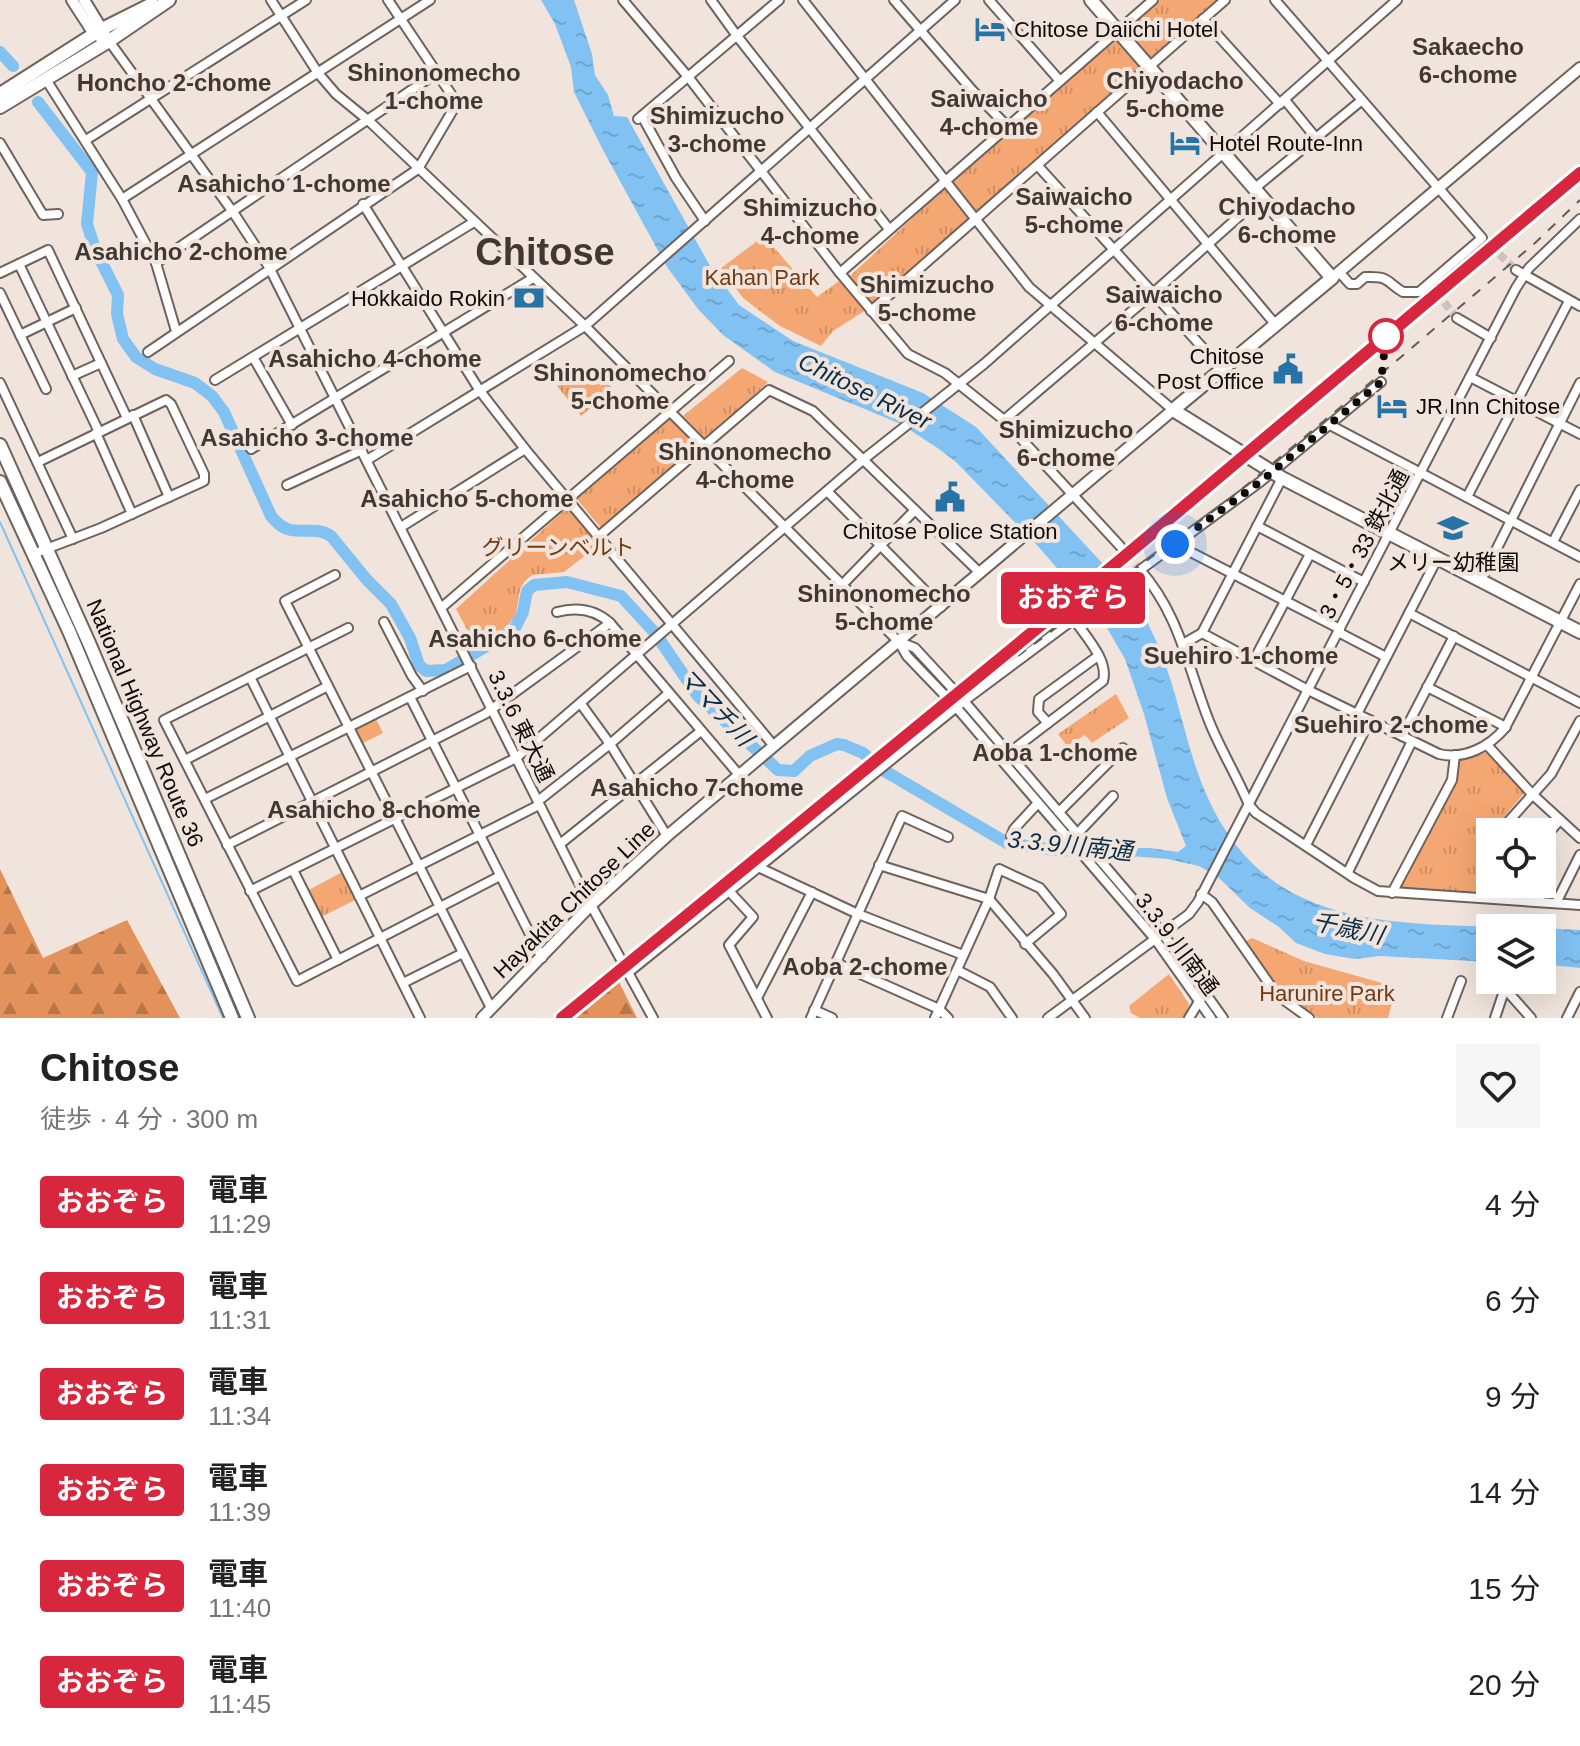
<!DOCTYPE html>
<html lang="ja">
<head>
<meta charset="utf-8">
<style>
	:root { --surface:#fff; --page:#f6f6f6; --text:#222; --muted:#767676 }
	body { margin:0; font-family:Helvetica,"Noto Sans JP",sans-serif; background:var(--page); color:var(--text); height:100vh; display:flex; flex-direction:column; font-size:30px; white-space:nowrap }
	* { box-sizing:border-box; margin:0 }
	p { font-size:26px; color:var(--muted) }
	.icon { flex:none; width:44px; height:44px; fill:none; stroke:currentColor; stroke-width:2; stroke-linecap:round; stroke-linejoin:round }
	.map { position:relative; height:1018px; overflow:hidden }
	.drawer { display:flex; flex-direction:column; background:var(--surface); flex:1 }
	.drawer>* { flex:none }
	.badge { padding:0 16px; border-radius:6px; font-size:28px; line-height:52px }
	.fabs { position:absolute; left:1476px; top:818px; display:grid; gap:16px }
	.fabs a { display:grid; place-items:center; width:80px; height:80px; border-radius:0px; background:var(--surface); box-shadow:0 8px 32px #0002; font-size:40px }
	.you { position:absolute; width:40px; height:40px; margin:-20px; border:6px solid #fff; border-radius:50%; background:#1a73e8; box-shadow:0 0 0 12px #1a73e833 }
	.map>.badge { position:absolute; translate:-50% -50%; box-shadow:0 0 0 4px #fff }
	.round { display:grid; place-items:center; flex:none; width:84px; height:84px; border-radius:0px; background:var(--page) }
	.overview { display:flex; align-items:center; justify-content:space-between; height:136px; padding:0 40px }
	h1 { font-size:38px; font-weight:700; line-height:60px }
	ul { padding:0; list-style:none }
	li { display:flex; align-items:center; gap:24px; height:96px; padding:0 40px }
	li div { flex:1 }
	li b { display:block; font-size:30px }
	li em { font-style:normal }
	li .badge { min-width:88px; font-weight:700; text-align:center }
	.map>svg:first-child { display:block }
	.forest { fill:url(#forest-firs) }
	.park { fill:url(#park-tufts) }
	.water { fill:url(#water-ripples) }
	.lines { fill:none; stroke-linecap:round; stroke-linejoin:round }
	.stream { stroke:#81c2f3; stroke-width:2 }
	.river { stroke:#81c2f3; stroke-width:12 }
	.minor-tunnel { stroke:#cec3bc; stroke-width:8; stroke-dasharray:8 4; stroke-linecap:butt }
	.minor-casing { stroke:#6d635c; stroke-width:12 }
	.major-casing { stroke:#6d635c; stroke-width:14 }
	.highway-casing { stroke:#6d635c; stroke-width:16 }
	.minor { stroke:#fff; stroke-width:8 }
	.major { stroke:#fff; stroke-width:10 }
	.highway { stroke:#fff; stroke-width:12 }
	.rail { stroke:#635c58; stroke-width:2; stroke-dasharray:10 10; stroke-linecap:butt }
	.line-casing { stroke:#fff; stroke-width:18 }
	.line { stroke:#d7263d; stroke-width:12 }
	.walk { stroke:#0f0b09; stroke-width:8; stroke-dasharray:0 14.4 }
	.stop-dot { fill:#fff; stroke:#d7263d; stroke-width:4 }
	.labels { text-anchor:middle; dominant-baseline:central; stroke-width:8; stroke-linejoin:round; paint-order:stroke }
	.poi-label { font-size:22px; fill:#0f0b09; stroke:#f0e4dc; text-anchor:start }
	.park-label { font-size:22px; fill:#703b12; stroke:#f0e4dc }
	.street-label { font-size:22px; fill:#0f0b09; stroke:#f0e4dc }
	.neighbourhood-label { font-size:24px; font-weight:bold; fill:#423832; stroke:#f0e4dc }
	.water-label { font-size:24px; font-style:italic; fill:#092e47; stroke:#f0e4dc }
	.town-label { font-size:38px; font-weight:bold; fill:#423832; stroke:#f0e4dc }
</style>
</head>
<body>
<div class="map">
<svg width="1580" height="1018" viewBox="0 0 1580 1018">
	<defs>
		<pattern id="forest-firs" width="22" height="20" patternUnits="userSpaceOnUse" patternTransform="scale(2)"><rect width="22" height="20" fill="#e2925a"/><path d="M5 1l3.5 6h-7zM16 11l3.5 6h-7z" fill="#b67549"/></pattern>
		<pattern id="park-tufts" width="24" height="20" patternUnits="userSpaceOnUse" patternTransform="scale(2)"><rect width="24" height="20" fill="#f4a772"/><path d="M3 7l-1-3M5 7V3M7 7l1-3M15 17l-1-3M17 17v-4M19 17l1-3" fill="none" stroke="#d08e61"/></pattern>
		<pattern id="water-ripples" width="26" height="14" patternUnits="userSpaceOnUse" patternTransform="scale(2)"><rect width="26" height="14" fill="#81c2f3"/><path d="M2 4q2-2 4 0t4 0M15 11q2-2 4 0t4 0" fill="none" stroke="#6ea5cf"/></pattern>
	</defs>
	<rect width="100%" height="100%" fill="#f0e4dc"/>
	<g class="forest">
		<path d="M0,869L43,958L127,920L180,1018H0Z"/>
		<path d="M618,980L637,1018H573Z"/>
	</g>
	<g class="park">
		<path d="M1160,0H1220L977,211L953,182Z"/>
		<path d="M944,189L968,219L871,304L849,277Z"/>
		<path d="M764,236L817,297L839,281L866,310L833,331L821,346L780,326L743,298L721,268Z"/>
		<path d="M589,366L613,389L581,416L557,386Z"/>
		<path d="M742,368L768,382L706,440L683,416Z"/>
		<path d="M670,418L697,448L602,529L576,498Z"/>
		<path d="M569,506L600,544L564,572L532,575C516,588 521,591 517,608C513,629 492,636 475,644L456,609Z"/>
		<path d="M1116,694L1129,718L1092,743L1085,735L1067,746L1058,734Z"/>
		<path d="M375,717L383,733L361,744L353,728Z"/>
		<path d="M1487,752L1527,790L1495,827L1493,832H1490V844L1484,865L1490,869V884H1526L1535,897L1403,890L1400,887L1455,781L1459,759Z"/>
		<path d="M344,871L357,899L321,917L307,891Z"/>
		<path d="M1252,938L1304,961L1396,987L1388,1018H1317L1279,989L1246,941Z"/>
		<path d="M1169,974L1189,1004L1184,1018H1140L1131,1013L1129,1006Z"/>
	</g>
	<g class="water">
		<path d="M541,0H574L592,54L595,75L608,95L614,116L627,117L710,266L739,305L793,341L923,393L976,427L1129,592C1166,646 1174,694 1192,755C1246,936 1381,922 1537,928H1490V962L1380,956L1355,959L1325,954L1296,943L1279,927L1250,908L1218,877L1199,866L1168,859L1119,855L1117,848H1150L1178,852L1186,846L1167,798L1144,714L1125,659L1103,621L1036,544L956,462L939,449L901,424L775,372L723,335L698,309L667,267L603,150L574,92L571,67L555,24Z"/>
		<path d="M1542,928L1580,930V968L1542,964Z"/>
	</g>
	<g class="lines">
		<path class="stream" d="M0,522L223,1018"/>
		<g class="river">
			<path d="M0,52L13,66"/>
			<path d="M38,102L92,172L87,224L95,249L118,295L117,314L123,339L136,357L155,369L195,383L212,396L224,412L271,516C292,543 309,522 331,536L367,580L391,604L410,638L419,665L426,671L446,670L514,630L523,612L527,591L534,585L567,582L621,596L655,633L698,696L778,770L794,771L810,756L837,744L844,745L863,753L883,770L1007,843L1054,850L1132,852"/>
		</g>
		<g class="minor-tunnel">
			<path d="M1482,238L1516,270"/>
			<path d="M1429,284L1457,318"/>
			<path d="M1120,546L1140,570"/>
		</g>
		<g class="minor-casing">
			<g id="minor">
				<path d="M271,0L318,73L336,94L369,121L585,326L899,642L907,656L956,707L1155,939L1211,1018"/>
				<path d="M623,0L689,78L840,273L908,354L945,373L1004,420L1120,546"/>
				<path d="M711,0L737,36L889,229"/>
				<path d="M803,0L1029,287L1173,410"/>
				<path d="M894,0L972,90L1007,126"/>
				<path d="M989,0L1060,81"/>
				<path d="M1275,0L1482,238L1419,292H1403C1385,281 1390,276 1365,277L1357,284H1350L1339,272"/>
				<path d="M1203,19L1280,104"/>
				<path d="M109,41L233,212L269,267L580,885L653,1018"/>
				<path d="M45,78L122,199L156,263L176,331"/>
				<path d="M1285,100L1316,138"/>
				<path d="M1097,112L1275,324"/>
				<path d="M642,116L676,178L705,221"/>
				<path d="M638,119L779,0"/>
				<path d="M86,140L306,0"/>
				<path d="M0,143L43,215L58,214"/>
				<path d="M1038,166L1221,368"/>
				<path d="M1255,188L1362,100"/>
				<path d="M122,199L430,0"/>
				<path d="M363,204L480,391L525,449L774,746"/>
				<path d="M156,263L438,72"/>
				<path d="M19,264L99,432"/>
				<path d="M1516,270L1580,306"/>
				<path d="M0,273L48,250L127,418"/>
				<path d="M840,273L1153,0"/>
				<path d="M0,293L46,389"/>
				<path d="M871,311L1225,0"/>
				<path d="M1457,318L1491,338"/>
				<path d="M20,335L76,308"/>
				<path d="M148,352L418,169L457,103L388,0"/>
				<path d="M253,357L292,425"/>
				<path d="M72,376L101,363"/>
				<path d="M1470,377L1580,434"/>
				<path d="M215,380L474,222"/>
				<path d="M1381,382L1260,482L1140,570C1179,613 1188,668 1209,721C1220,749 1237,776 1249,805L1256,813L1354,878L1378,891L1580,905"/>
				<path d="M0,383L73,539"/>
				<path d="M133,415L169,497"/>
				<path d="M1004,420L1152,294L1262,196"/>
				<path d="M1330,425L1580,557"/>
				<path d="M96,433L132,514"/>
				<path d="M251,449L533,278"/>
				<path d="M367,460L585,326L955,0"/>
				<path d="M287,485L362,450"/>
				<path d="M827,491L941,607"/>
				<path d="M1467,497L1569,301"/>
				<path d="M1257,526L1364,582"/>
				<path d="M401,527L525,449"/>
				<path d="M599,536L769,390L813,411L980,573"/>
				<path d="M1553,542L1580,490"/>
				<path d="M1175,544L1340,629"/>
				<path d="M33,554L101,528L204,481V474L171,404L166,400L38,462"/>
				<path d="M335,575L285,601L491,1008"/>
				<path d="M1480,582L1580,383"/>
				<path d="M842,585L915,510"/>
				<path d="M441,608L729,361"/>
				<path d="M557,612C576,607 595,609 610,623L740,776"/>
				<path d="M1409,613L1580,703"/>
				<path d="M384,622L412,676L423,691"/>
				<path d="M348,628L164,720L297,981L500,876"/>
				<path d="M1338,632L1386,657"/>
				<path d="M1202,633L1308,690L1439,754C1464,760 1489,747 1505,728L1580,584"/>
				<path d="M900,642L915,648L964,701L1163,934L1223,1018"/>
				<path d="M1183,644L1202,633L1282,478"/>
				<path d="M1254,660L1310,554"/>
				<path d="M250,677L420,1018"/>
				<path d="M1427,687L1506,727"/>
				<path d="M410,697L542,958"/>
				<path d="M581,704L610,744L667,836"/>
				<path d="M1357,714L1437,559"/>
				<path d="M1048,723L1038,712L1039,699L1098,656"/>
				<path d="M1402,736L1454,636"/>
				<path d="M1488,746L1532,794L1580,838"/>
				<path d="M185,760L328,686"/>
				<path d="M205,799L471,666"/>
				<path d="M538,801L610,744L669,693"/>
				<path d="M1059,812L1123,748"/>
				<path d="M1499,832L1551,774L1580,721"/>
				<path d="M1077,834L1113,796"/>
				<path d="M1011,836L1014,829L1038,803"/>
				<path d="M1542,840L1560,820"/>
				<path d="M560,844L701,731"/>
				<path d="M227,845L485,714L610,623"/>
				<path d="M1306,845L1370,720"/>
				<path d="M1490,858L1488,865H1490"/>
				<path d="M879,865L989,899L1053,974L1085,1018"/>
				<path d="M758,867L858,914L963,955"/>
				<path d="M293,870L338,960"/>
				<path d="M1348,872L1412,741"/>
				<path d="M1531,884L1541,902"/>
				<path d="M250,891L516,758L864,459L984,364L1397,0"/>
				<path d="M729,891L753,917L729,945L767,1018"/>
				<path d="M1392,893L1452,780L1455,755"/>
				<path d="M1201,894L1212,902L1277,995L1309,1018"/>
				<path d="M359,896L539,805"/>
				<path d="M1556,903L1580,855"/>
				<path d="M836,963L939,1009L948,1018"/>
				<path d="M957,970L990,987L1012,1018"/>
				<path d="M629,972L964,701L1074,619C1085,636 1109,660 1103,681L1001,759"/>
				<path d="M403,983L463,953"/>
				<path d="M757,998L812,892"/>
				<path d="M814,1010L832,1018"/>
				<path d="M811,1018L902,816L948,837"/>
				<path d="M935,1018L989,899L999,869L1040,888L1061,914L1025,944"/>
				<path d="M1048,1018L1189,914L1198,902L1516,288L1529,268L1580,219"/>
				<path d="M1189,1018L1200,1000"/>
				<path d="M1447,1018L1461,981"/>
				<path d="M1495,1018L1504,991H1507L1531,1018"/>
				<path d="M1567,1018L1580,992"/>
			</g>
		</g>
		<g class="major-casing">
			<g id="major">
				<path d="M72,0L94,34L109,41"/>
				<path d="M84,0L106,36"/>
				<path d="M1332,278L1580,68"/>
				<path d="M482,1018L591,905L667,836L1173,410"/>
			</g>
		</g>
		<g class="highway-casing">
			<g id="highway">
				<path d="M1091,0L1332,278L1173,410L1282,478L1580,632"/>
				<path d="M0,94L102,29L152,4"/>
				<path d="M0,107L109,41L169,0"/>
				<path d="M0,445L89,643L248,1018"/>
				<path d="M0,482L69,631L232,1018"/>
			</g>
		</g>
		<use href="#minor" class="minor"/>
		<use href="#major" class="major"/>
		<use href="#highway" class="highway"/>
		<g class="rail">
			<path d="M1018,656L1231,498L1401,357L1535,243L1580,200"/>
			<path d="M562,1018L1124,557L1580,173"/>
		</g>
	</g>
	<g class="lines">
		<g class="line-casing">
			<path id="line" d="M562,1018L1124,557L1580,173"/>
		</g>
		<use href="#line" class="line"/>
		<path class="walk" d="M1175,544L1260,482L1381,382L1386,336"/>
	</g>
	<defs>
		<g id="hotel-bare" transform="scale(2.4)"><path d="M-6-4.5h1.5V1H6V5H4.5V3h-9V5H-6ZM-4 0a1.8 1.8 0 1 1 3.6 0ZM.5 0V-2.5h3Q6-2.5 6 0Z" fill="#2773a6" stroke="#f0e4dc" stroke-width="2.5" paint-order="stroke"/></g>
		<g id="bank-bare" transform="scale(2.4)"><path d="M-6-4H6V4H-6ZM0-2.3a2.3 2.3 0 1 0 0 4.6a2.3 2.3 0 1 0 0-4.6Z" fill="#2773a6" stroke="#f0e4dc" stroke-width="2.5" paint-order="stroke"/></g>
		<g id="civic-bare" transform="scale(2.4)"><path d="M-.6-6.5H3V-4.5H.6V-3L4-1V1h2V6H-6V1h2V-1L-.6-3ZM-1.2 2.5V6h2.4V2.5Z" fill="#2773a6" stroke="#f0e4dc" stroke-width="2.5" paint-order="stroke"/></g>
		<g id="school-bare" transform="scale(2.4)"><path d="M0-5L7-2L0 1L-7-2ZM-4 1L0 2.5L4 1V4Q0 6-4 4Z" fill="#2773a6" stroke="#f0e4dc" stroke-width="2.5" paint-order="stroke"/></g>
	</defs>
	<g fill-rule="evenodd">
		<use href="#hotel-bare" x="990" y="29"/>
		<use href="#hotel-bare" x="1185" y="143"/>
		<use href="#bank-bare" x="529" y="298"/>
		<use href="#civic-bare" x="1288" y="369"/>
		<use href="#hotel-bare" x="1392" y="406"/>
		<use href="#civic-bare" x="950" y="497"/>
		<use href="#school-bare" x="1453" y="528"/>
	</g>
	<circle class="stop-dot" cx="1386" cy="336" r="16"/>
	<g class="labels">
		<g class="poi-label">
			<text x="1014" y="29">Chitose Daiichi Hotel</text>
			<text x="1209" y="143">Hotel Route-Inn</text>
			<text x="505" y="298" text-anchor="end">Hokkaido Rokin</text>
			<text x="1264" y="356" text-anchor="end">Chitose<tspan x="1264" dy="25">Post Office</tspan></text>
			<text x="1416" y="406">JR Inn Chitose</text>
			<text x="950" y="531" text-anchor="middle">Chitose Police Station</text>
			<text x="1453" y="562" text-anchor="middle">メリー幼稚園</text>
		</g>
		<g class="park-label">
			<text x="762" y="277">Kahan Park</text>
			<text x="558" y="547">グリーンベルト</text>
			<text x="1327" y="993">Harunire Park</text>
		</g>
		<g class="street-label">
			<text transform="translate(1364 544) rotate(-62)">3・5・33 鉄北通</text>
			<text transform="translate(145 723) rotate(67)">National Highway Route 36</text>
			<text transform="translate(521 726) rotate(64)">3.3.6 東大通</text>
			<text transform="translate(574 900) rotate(-44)">Hayakita Chitose Line</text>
			<text transform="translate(1177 944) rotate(53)">3.3.9 川南通</text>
		</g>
		<g class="neighbourhood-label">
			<text x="1468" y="46">Sakaecho<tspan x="1468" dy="28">6-chome</tspan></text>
			<text x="434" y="72">Shinonomecho<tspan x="434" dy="28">1-chome</tspan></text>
			<text x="1175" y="80">Chiyodacho<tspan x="1175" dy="28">5-chome</tspan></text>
			<text x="174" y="82">Honcho 2-chome</text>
			<text x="989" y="98">Saiwaicho<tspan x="989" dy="28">4-chome</tspan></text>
			<text x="717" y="115">Shimizucho<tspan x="717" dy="28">3-chome</tspan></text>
			<text x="284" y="183">Asahicho 1-chome</text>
			<text x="1074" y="196">Saiwaicho<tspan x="1074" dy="28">5-chome</tspan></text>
			<text x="1287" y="206">Chiyodacho<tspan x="1287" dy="28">6-chome</tspan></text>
			<text x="810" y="207">Shimizucho<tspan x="810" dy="28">4-chome</tspan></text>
			<text x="181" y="251">Asahicho 2-chome</text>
			<text x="927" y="284">Shimizucho<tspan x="927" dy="28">5-chome</tspan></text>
			<text x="1164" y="294">Saiwaicho<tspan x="1164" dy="28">6-chome</tspan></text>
			<text x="375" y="358">Asahicho 4-chome</text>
			<text x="620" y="372">Shinonomecho<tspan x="620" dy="28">5-chome</tspan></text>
			<text x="1066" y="429">Shimizucho<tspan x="1066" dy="28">6-chome</tspan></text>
			<text x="307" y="437">Asahicho 3-chome</text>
			<text x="745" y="451">Shinonomecho<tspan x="745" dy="28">4-chome</tspan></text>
			<text x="467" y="498">Asahicho 5-chome</text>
			<text x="884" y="593">Shinonomecho<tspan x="884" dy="28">5-chome</tspan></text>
			<text x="535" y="638">Asahicho 6-chome</text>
			<text x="1241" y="655">Suehiro 1-chome</text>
			<text x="1391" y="724">Suehiro 2-chome</text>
			<text x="1055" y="752">Aoba 1-chome</text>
			<text x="697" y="787">Asahicho 7-chome</text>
			<text x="374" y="809">Asahicho 8-chome</text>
			<text x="865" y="966">Aoba 2-chome</text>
		</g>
		<g class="water-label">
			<text transform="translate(865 391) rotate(26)">Chitose River</text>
			<text transform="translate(716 707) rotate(47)">ママチ川</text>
			<text transform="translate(1070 845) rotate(6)">3.3.9川南通</text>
			<text transform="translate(1348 928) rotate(12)">千歳川</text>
		</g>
		<g class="town-label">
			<text x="545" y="252">Chitose</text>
		</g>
	</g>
</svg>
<div class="fabs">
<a><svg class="icon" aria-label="locate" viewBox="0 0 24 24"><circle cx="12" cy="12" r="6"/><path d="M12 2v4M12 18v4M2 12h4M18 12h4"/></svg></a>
<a><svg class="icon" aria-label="layers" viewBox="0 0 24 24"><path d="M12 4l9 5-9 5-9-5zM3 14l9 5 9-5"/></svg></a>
</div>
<div class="you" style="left:1175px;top:544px"></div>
<b class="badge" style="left:1073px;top:598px;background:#d7263d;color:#fff">おおぞら</b>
</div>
<section class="drawer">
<div class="overview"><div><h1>Chitose</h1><p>徒歩 · 4 分 · 300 m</p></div><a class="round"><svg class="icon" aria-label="heart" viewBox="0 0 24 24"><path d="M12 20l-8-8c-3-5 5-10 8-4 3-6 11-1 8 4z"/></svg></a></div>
<ul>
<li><span class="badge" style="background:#d7263d;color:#fff">おおぞら</span><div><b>電車</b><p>11:29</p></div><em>4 分</em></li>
<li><span class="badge" style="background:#d7263d;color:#fff">おおぞら</span><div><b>電車</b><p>11:31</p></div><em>6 分</em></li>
<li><span class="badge" style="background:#d7263d;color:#fff">おおぞら</span><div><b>電車</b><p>11:34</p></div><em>9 分</em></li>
<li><span class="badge" style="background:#d7263d;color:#fff">おおぞら</span><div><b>電車</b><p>11:39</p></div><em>14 分</em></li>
<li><span class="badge" style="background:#d7263d;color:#fff">おおぞら</span><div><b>電車</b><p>11:40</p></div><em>15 分</em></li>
<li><span class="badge" style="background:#d7263d;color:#fff">おおぞら</span><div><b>電車</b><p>11:45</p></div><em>20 分</em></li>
</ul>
</section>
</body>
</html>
